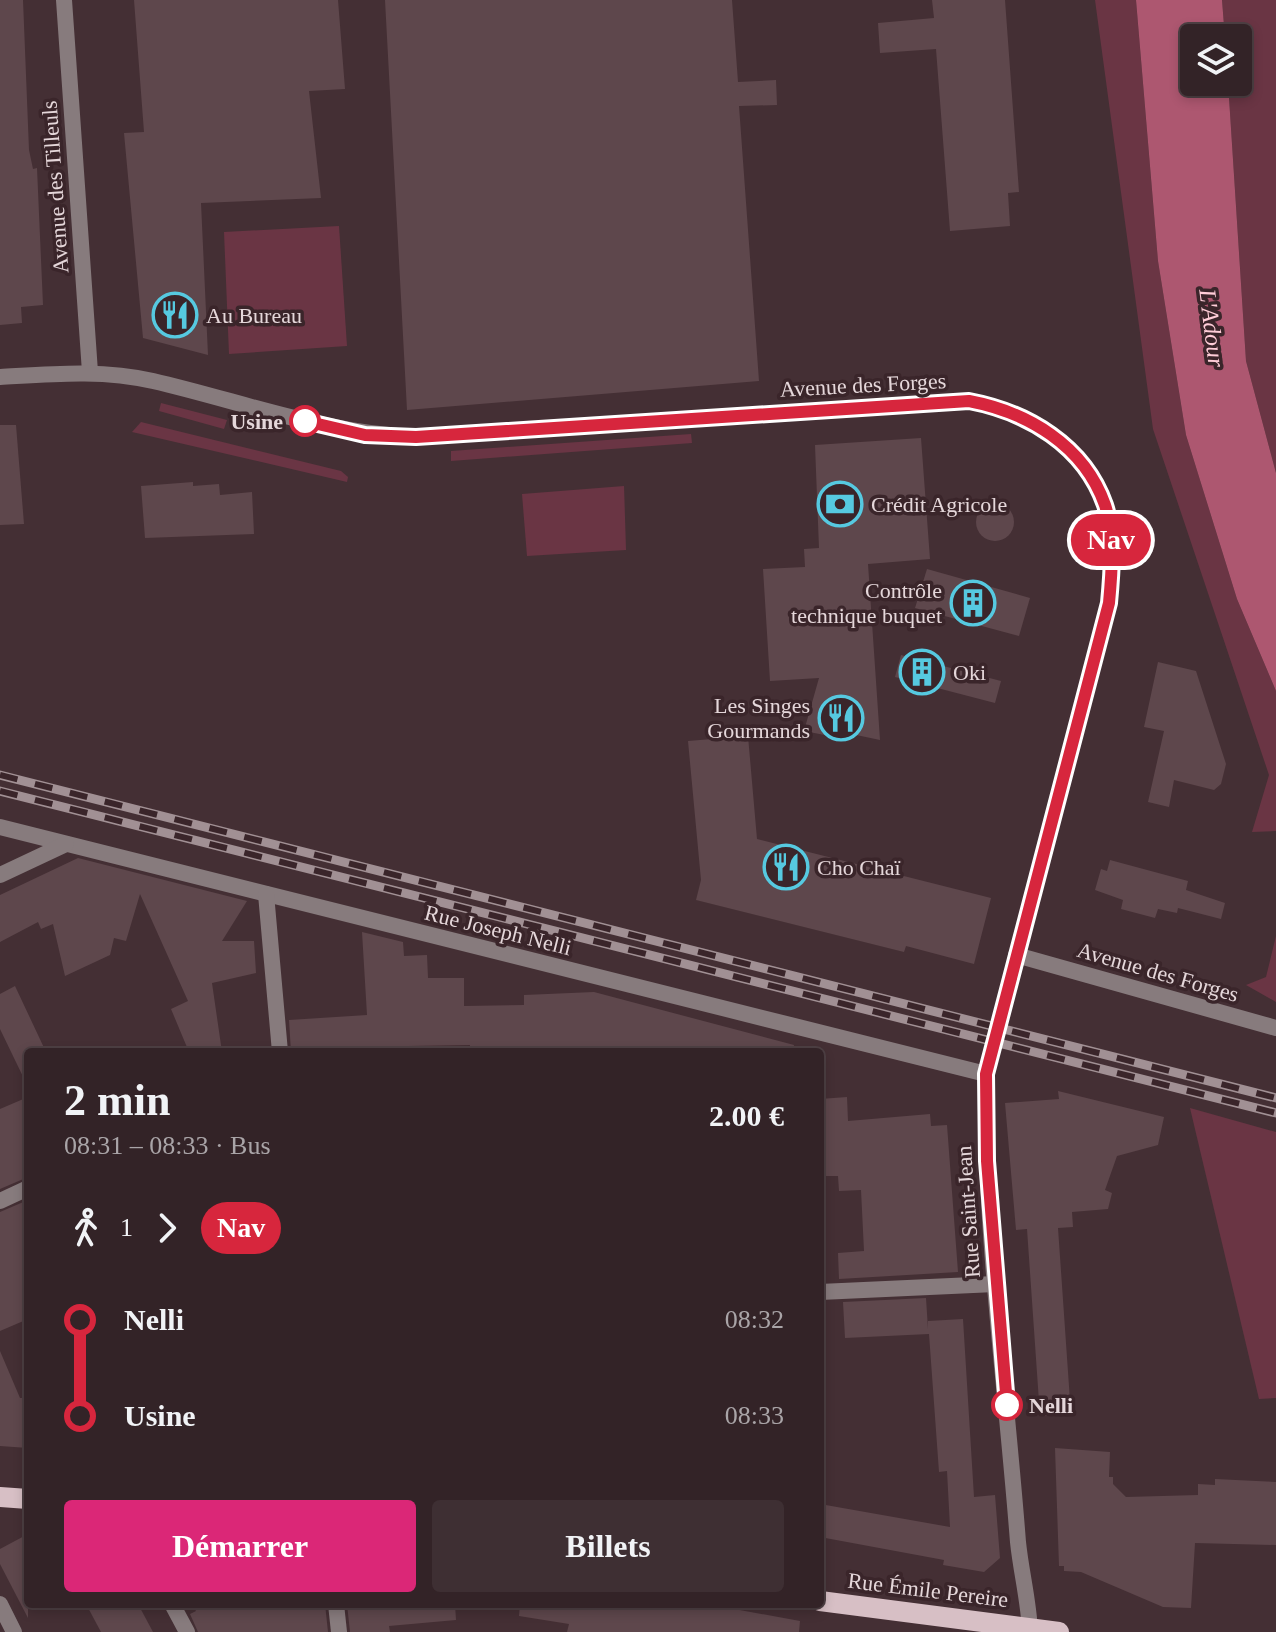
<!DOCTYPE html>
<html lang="fr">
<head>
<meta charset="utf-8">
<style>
	:root { --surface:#332327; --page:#3e2f33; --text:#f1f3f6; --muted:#a9a4a7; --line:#4e4044; --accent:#db2777 }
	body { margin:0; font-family:"Times New Roman",serif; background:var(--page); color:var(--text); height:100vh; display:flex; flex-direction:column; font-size:30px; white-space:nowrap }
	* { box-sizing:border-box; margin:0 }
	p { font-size:26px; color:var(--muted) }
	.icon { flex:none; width:44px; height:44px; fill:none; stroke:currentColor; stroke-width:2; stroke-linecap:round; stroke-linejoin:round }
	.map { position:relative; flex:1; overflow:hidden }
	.details { position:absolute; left:24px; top:1048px; width:800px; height:560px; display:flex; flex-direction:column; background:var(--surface); border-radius:8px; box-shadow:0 4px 12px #0003,0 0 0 2px var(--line) }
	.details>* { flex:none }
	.badge { padding:0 16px; border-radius:26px; font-size:28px; line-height:52px }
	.fabs { position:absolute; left:1180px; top:24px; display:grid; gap:16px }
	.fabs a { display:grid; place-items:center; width:72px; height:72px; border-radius:8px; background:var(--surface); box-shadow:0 4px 12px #0003,0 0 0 2px var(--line); font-size:40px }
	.map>.badge { position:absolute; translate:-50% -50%; box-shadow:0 0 0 4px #fff }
	.legs { display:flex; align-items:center; gap:12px; height:88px; padding:0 40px; font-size:26px }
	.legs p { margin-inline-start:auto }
	.summary { display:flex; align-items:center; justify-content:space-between; height:136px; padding:0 40px }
	h1 { font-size:44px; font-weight:800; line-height:60px }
	.cta { display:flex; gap:16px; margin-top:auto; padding:16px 40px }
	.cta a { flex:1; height:92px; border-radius:8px; background:var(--accent); color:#fff; font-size:32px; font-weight:800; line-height:92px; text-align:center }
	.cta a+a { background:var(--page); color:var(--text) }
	ul { padding:0 40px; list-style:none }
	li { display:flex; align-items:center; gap:28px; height:96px; font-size:30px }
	li i { display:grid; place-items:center; width:12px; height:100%; margin:0 10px; background:currentColor }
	li i::after { content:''; width:20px; height:20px; margin:-10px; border:6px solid; border-radius:50%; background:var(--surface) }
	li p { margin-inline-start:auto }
	li:first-child i { background:linear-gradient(#0000 50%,currentColor 0) }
	li:last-child i { background:linear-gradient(currentColor 50%,#0000 0) }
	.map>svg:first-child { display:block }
	.green { fill:#6a3544 }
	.water { fill:#ad5770 }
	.building { fill:#5e474c }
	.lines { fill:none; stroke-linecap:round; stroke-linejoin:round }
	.street { stroke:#877b7d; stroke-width:16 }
	.primary { stroke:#d7bfc5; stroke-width:20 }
	.rail-casing { stroke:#a19094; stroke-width:9 }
	.rail { stroke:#3a252a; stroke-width:6; stroke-dasharray:18; stroke-linecap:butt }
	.line-1-casing { stroke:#fff; stroke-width:18 }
	.line-1 { stroke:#d7263d; stroke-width:12 }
	.stop-1-dot { fill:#fff; stroke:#d7263d; stroke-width:4 }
	.labels { text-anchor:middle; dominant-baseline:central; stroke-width:7; stroke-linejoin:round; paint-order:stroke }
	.street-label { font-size:22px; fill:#e5d7da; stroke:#3a252a }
	.poi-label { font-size:22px; fill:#e5d7da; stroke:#3a252a; text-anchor:start }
	.stop-label { font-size:22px; font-weight:bold; fill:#e5d7da; stroke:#3a252a; text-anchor:end }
	.water-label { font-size:24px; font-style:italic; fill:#ffcdd8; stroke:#3a252a }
</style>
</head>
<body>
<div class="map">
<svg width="1276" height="1632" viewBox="0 0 1276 1632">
	<rect width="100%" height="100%" fill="#442f34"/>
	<g class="green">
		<path d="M1095,0H1136L1158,261L1186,435L1237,599L1276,691V831L1252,832L1269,775L1153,429Z"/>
		<path d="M1222,0H1276V473L1246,361L1228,82H1238V38H1225Z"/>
		<path d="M339,226L347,346L229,354L224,232Z"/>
		<path d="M161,403L227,420L224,429L159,411Z"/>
		<path d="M141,422L341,471L348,477L347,482L132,432Z"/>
		<path d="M691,434L692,443L451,461V451Z"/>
		<path d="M624,486L626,550L527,556L522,494Z"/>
		<path d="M1276,936V1002L1246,985L1266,977Z"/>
		<path d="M1190,1108L1276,1132V1398L1259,1399Z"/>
	</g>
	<path class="water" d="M1136,0H1222L1225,38H1194V82H1228L1246,361L1276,473V691L1237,599L1186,435L1158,261Z"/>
	<g class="building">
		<path d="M0,0H23L29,150L33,169L37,168L43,305L21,307L22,323L0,325Z"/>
		<path d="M134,0H338L345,89L309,91L321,198L201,203L208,355L143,338L124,133L144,132Z"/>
		<path d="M385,0H732L738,82L776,80L777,105L739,106L759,381L407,410Z"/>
		<path d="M932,0H1005L1019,192L1008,193L1010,226L950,231L936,49L880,53L878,23L934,18Z"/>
		<path d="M0,425H16L24,524L0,525Z"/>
		<path d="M921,438L930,559L868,564L880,740L842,732L840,738L804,731L819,678L770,681L763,569L805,567L804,549L819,548L815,445Z"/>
		<path d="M193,482V486L219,484L220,495L252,492L254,534L145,538L141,486Z"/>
		<circle cx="995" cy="522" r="19"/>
		<path d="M927,569L1030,598L1019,636L915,608Z"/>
		<path d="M901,655L1001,681L995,703L895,677Z"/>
		<path d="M1158,662L1196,671L1226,764L1221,784L1214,790L1174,780L1169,807L1148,802L1164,731L1144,727Z"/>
		<path d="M748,736L757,839L991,898L974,964L906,946L904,952L696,900L701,880L688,741Z"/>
		<path d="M78,858L247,901L222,941H254L256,973L212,983L222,1052H189L171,1009L188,1001L140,894L126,941L114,938L110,955L65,976L53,924L41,929L38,922L0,942V895Z"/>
		<path d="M1110,860L1188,881L1186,890L1225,903L1221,919L1178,908L1177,913L1158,909L1155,918L1121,909L1123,900L1095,890L1101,869L1107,871Z"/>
		<path d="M362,932L403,942L404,956L427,955L428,978H464V1006L524,1005V995L594,992L794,1045L793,1052H649V1047L601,1048V1052H470V1045L409,1046V1052H291L289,1020L367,1015Z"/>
		<path d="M15,986L46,1052H28V1087L0,1029V994Z"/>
		<path d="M1058,1091L1164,1117L1158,1145L1117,1156L1105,1190L1112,1193L1108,1209L1072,1212L1073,1227L1058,1228L1071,1415L1040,1416L1027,1229L1016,1230L1005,1103L1059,1099Z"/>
		<path d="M28,1097V1177L0,1189V1109Z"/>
		<path d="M847,1097L848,1121L930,1114L931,1126L947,1125L958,1272L839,1279L838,1253L864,1251L861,1190L839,1191L838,1176H820V1099Z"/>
		<path d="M28,1200V1319L0,1331V1212Z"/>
		<path d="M926,1298L928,1329V1321L963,1319L974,1497L995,1495L1000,1558L984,1572L943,1565L944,1560L820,1537V1504L950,1527L947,1471L939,1472L929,1334L845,1338L843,1302Z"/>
		<path d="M0,1351L20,1398H28V1448L0,1446Z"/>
		<path d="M1055,1448L1110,1452L1109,1477H1113V1484L1126,1497L1198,1495V1484L1215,1485V1479L1276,1482V1545L1195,1543L1191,1608L1163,1607L1081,1572L1064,1571V1566H1059Z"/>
		<path d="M28,1534V1618L0,1564V1549Z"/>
		<path d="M86,1604H138L153,1632H101Z"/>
		<path d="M192,1604H325L328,1632H198L190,1614L196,1611Z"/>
		<path d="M347,1604H455L456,1620L389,1626L390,1632H350Z"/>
		<path d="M520,1604H707L800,1621L799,1632H567L569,1624L519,1616Z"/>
	</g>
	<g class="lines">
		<g class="street">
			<path d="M64,0L90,372"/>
			<path d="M0,377C51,374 102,369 153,381C240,401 325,434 416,437L969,401C1027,412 1084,445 1105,505C1115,535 1112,571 1109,603L986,1074C984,1230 1006,1386 1018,1542C1021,1572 1029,1602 1030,1632"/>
			<path d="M0,827L986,1074"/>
			<path d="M0,875L66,844"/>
			<path d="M266,894L280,1052"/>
			<path d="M1016,955L1276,1028"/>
			<path d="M0,1201L28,1188"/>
			<path d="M820,1292L995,1284"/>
			<path d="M0,1604L14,1632"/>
			<path d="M172,1604L187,1632"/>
			<path d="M336,1604L339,1632"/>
		</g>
		<g class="primary">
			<path d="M0,1497L28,1499"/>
			<path d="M820,1601L1059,1632"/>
		</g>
		<g class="rail-casing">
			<g id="rail">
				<path d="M0,775L1276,1098"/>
				<path d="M0,791L1276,1113"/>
			</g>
		</g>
		<use href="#rail" class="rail"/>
	</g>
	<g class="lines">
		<g class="line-1-casing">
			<path id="line-1" d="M305,421L365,435L416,437L969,401C1027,412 1084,445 1105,505C1115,535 1112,571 1109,603L986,1074L987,1161L1007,1405"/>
		</g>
		<use href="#line-1" class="line-1"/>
	</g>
	<defs>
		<g id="restaurant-ring" transform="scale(2.3)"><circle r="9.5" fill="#3a252a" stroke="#56c9e0" stroke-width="1.5"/><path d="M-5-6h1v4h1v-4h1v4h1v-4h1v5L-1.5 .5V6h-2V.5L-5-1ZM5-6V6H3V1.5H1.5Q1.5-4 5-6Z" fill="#56c9e0"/></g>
		<g id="bank-ring" transform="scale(2.3)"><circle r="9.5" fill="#3a252a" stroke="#56c9e0" stroke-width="1.5"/><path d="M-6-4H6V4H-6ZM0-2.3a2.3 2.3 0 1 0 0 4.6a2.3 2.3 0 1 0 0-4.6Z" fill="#56c9e0"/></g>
		<g id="building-ring" transform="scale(2.3)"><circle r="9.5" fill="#3a252a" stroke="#56c9e0" stroke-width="1.5"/><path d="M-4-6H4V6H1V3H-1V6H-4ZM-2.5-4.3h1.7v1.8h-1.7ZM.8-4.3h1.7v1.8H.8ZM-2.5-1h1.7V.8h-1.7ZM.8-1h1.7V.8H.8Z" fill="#56c9e0"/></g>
	</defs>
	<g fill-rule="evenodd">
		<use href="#restaurant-ring" x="175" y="315"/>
		<use href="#bank-ring" x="840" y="504"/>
		<use href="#building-ring" x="973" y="603"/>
		<use href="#building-ring" x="922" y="672"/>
		<use href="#restaurant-ring" x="841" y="718"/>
		<use href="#restaurant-ring" x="786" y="867"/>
	</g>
	<g class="stop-1-dot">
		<circle cx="305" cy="421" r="14"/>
		<circle cx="1007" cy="1405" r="14"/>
	</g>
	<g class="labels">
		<g class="street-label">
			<text transform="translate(55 187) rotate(-94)">Avenue des Tilleuls</text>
			<text transform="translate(863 385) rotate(-3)">Avenue des Forges</text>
			<text transform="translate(498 930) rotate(14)">Rue Joseph Nelli</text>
			<text transform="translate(1158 972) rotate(16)">Avenue des Forges</text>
			<text transform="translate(968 1212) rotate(-94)">Rue Saint-Jean</text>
			<text transform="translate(928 1590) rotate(7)">Rue Émile Pereire</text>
		</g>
		<g class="poi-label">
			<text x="206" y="315">Au Bureau</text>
			<text x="871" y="504">Crédit Agricole</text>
			<text x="942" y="590" text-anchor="end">Contrôle<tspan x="942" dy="25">technique buquet</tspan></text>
			<text x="953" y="672">Oki</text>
			<text x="810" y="705" text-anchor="end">Les Singes<tspan x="810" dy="25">Gourmands</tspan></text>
			<text x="817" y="867">Cho Chaï</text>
		</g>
		<g class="stop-label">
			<text x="283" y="421">Usine</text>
			<text x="1029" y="1405" text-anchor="start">Nelli</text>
		</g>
		<g class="water-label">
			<text transform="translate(1212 328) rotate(83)">L'Adour</text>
		</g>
	</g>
</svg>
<div class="fabs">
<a><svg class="icon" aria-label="layers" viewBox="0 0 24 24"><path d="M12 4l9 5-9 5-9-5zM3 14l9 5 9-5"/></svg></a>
</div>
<b class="badge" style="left:1111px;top:540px;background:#d7263d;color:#fff">Nav</b>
<section class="details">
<div class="summary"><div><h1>2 min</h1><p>08:31 – 08:33 · Bus</p></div><b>2.00 €</b></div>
<div class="legs"><svg class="icon" aria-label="walk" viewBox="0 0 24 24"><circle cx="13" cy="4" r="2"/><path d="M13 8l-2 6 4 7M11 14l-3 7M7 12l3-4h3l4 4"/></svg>1<svg class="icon" aria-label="forward" viewBox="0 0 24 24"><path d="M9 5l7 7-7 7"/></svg><b class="badge" style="background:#d7263d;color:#fff">Nav</b></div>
<ul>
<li><i style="color:#d7263d"></i><b>Nelli</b><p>08:32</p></li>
<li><i style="color:#d7263d"></i><b>Usine</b><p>08:33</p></li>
</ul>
<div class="cta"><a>Démarrer</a><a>Billets</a></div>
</section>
</div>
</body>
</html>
